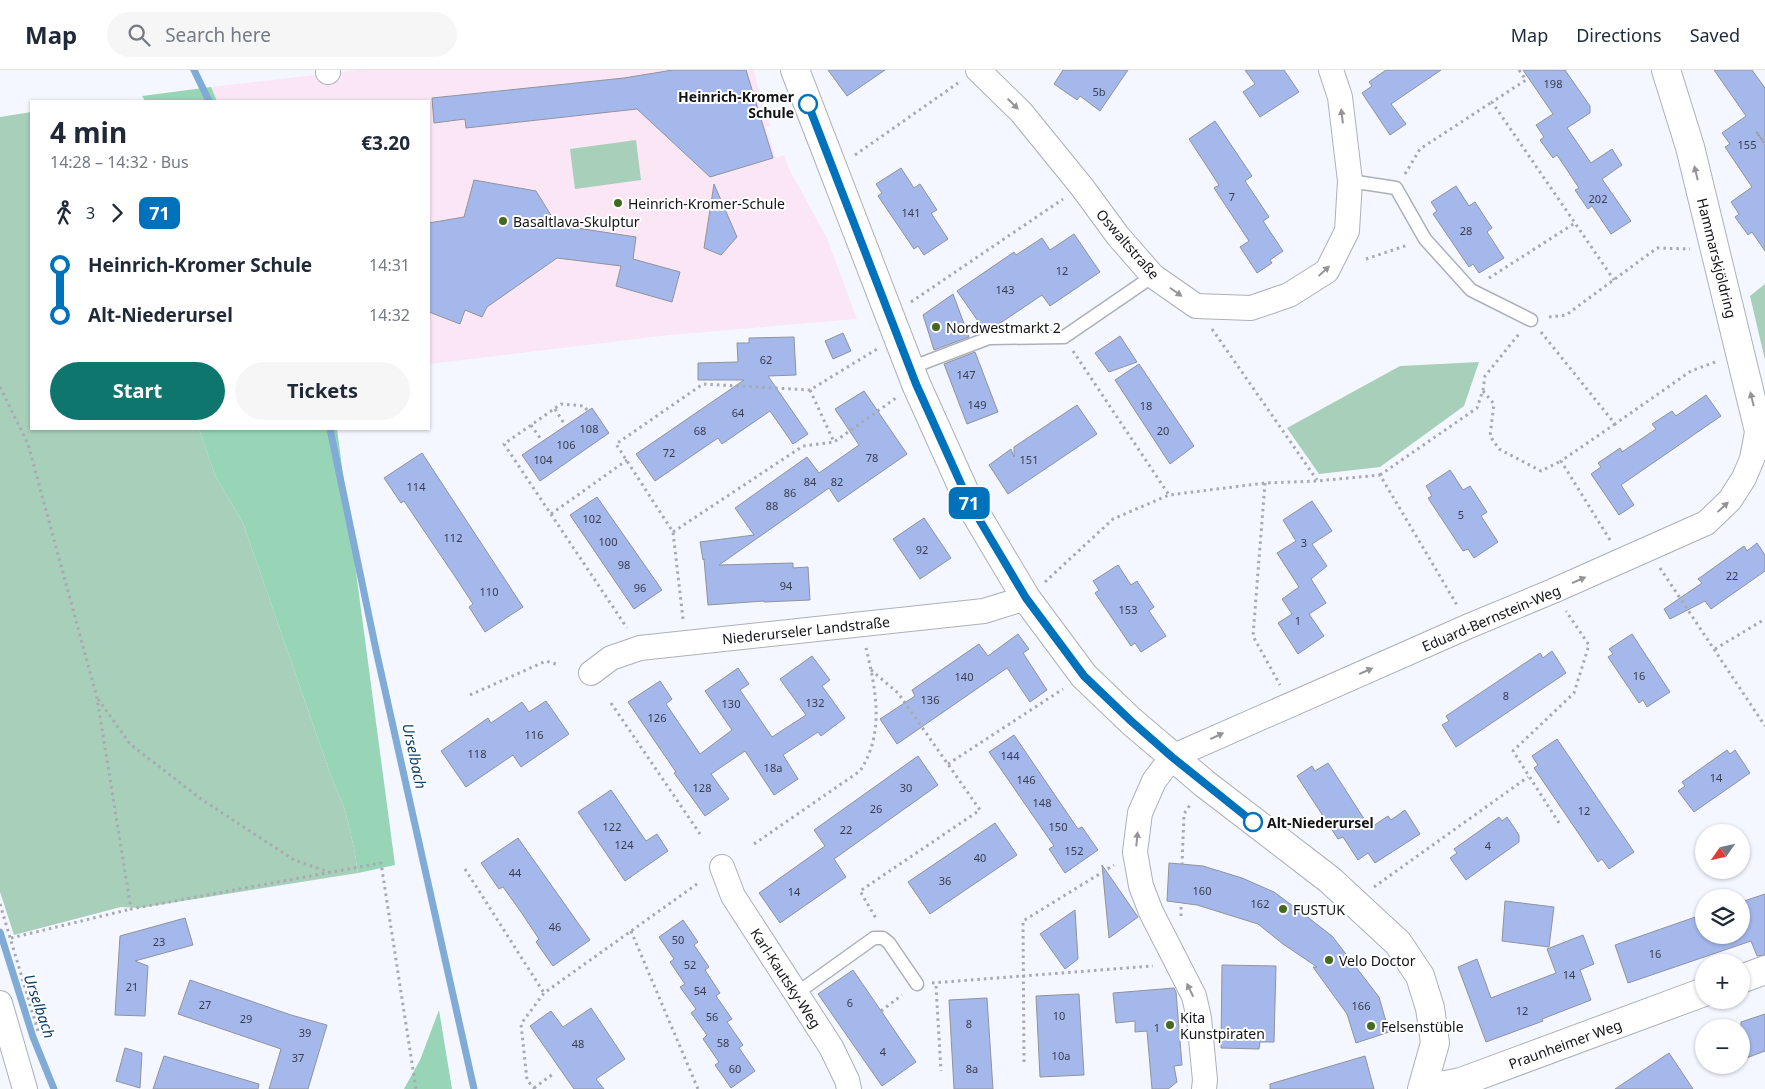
<!DOCTYPE html>
<html lang="en">
<head>
<meta charset="utf-8">
<style>
	:root { --surface:#fff; --page:#f6f6f7; --text:#1f2937; --muted:#747a83; --line:#e0e1e3; --accent:#0f766e }
	body { margin:0; font-family:"Noto Sans",sans-serif; background:var(--page); color:var(--text); height:100vh; display:flex; flex-direction:column; font-size:19px; white-space:nowrap }
	* { box-sizing:border-box; margin:0 }
	p { font-size:16px; color:var(--muted) }
	.icon { flex:none; width:28px; height:28px; fill:none; stroke:currentColor; stroke-width:2; stroke-linecap:round; stroke-linejoin:round }
	.map { position:relative; flex:1; overflow:hidden }
	.side { position:absolute; left:30px; top:30px; width:400px; height:330px; display:flex; flex-direction:column; background:var(--surface); border-radius:0px; box-shadow:0 1px 4px #0004 }
	.side>* { flex:none }
	.badge { padding:0 10px; border-radius:8px; font-size:18px; line-height:32px }
	.needle { width:32px; rotate:236deg }
	.controls { position:absolute; left:1695px; top:754px; display:grid; gap:10px }
	.controls a { display:grid; place-items:center; width:55px; height:55px; border-radius:50%; background:var(--surface); box-shadow:0 1px 4px #0004; font-size:25px }
	.map>.badge { position:absolute; translate:-50% -50%; box-shadow:0 0 0 2px #fff }
	.legs { display:flex; align-items:center; gap:8px; height:55px; padding:0 20px; font-size:16px }
	.legs p { margin-inline-start:auto }
	.summary { display:flex; align-items:center; justify-content:space-between; height:85px; padding:0 20px }
	h1 { font-size:28px; font-weight:700; line-height:38px }
	.cta { display:flex; gap:10px; margin-top:auto; padding:10px 20px }
	.cta a { flex:1; height:58px; border-radius:30px; background:var(--accent); color:#fff; font-size:20px; font-weight:700; line-height:58px; text-align:center }
	.cta a+a { background:var(--page); color:var(--text) }
	ul { padding:0 20px; list-style:none }
	li { display:flex; align-items:center; gap:18px; height:50px; font-size:19px }
	li i { display:grid; place-items:center; width:8px; height:100%; margin:0 6px; background:currentColor }
	li i::after { content:''; width:12px; height:12px; margin:-6px; border:4px solid; border-radius:50%; background:var(--surface) }
	li p { margin-inline-start:auto }
	li:first-child i { background:linear-gradient(#0000 50%,currentColor 0) }
	li:last-child i { background:linear-gradient(currentColor 50%,#0000 0) }
	header { display:flex; align-items:center; gap:30px; box-sizing:border-box; height:70px; padding:0 25px; background:var(--surface); border-bottom:1px solid var(--line) }
	header strong { font-size:24px }
	nav { display:flex; gap:28px; margin-inline-start:auto; font-size:18px }
	.search { width:350px; height:45px; background:var(--page); display:flex; align-items:center; gap:12px; box-sizing:border-box; padding:0 18px; border-radius:28px; color:var(--muted); font-size:19px }
	.map>svg:first-child { display:block }
	.education { fill:#fbe6f5 }
	.green { fill:#a7cfba }
	.forest { fill:#97d5b6 }
	.lines { fill:none; stroke-linecap:round; stroke-linejoin:round }
	.stream { stroke:#7fabd6; stroke-width:7 }
	.building { fill:#a5b8ec; stroke:#90939c }
	.service-casing { stroke:#acb0b8; stroke-width:15 }
	.minor-casing { stroke:#acb0b8; stroke-width:26 }
	.secondary-casing { stroke:#acb0b8; stroke-width:30 }
	.path { stroke:#a8aab0; stroke-width:3; stroke-dasharray:2.5 4; stroke-linecap:butt }
	.service { stroke:#fff; stroke-width:12 }
	.minor { stroke:#fff; stroke-width:24 }
	.secondary { stroke:#fff; stroke-width:28 }
	.oneway { fill:#959597 }
	.line-1-casing { stroke:#fff; stroke-width:11 }
	.line-1 { stroke:#0072bc; stroke-width:8 }
	.stop-1-dot { fill:#fff; stroke:#0072bc; stroke-width:2.5 }
	.poi-dot { fill:#456921; stroke:#fff; stroke-width:2 }
	.labels { text-anchor:middle; dominant-baseline:central; stroke-width:4; stroke-linejoin:round; paint-order:stroke }
	.number-label { font-size:11px; fill:#383d4c }
	.stop-label { font-size:14px; font-weight:bold; fill:#131417; stroke:#fff; text-anchor:end }
	.poi-label { font-size:14px; fill:#131417; stroke:#fff; text-anchor:start }
	.street-label { font-size:14px; fill:#131417; stroke:#fff }
	.water-label { font-size:15px; font-style:italic; fill:#0c3e66; stroke:#fff }
</style>
</head>
<body>
<header>
<strong>Map</strong>
<div class="search"><svg class="icon" aria-label="search" viewBox="0 0 24 24"><circle cx="10" cy="10" r="6"/><path d="M15 15l6 6"/></svg>Search here</div>
<nav><a>Map</a><a>Directions</a><a>Saved</a></nav>
</header>
<div class="map">
<svg width="1765" height="1019" viewBox="0 0 1765 1019">
	<rect width="100%" height="100%" fill="#f4f7ff"/>
	<path class="education" d="M358,0H754L764,42L771,56L766,57L776,88L784,85L789,99L827,168L857,249L669,265L429,294V31H217L211,17Z"/>
	<g class="green">
		<path d="M31,42V359H199L215,405L243,453L331,706L345,740L354,778L358,803L139,838L121,837L14,865L0,822V47Z"/>
		<path d="M636,70L641,110L575,119L570,79Z"/>
		<path d="M1765,214V290L1750,226Z"/>
		<path d="M1479,292L1464,336L1380,397L1319,404L1287,358L1400,296Z"/>
	</g>
	<g class="forest">
		<path d="M211,17L217,31H145L142,26Z"/>
		<path d="M199,359H337L395,795L358,803L354,778L345,740L331,706L243,453L215,405Z"/>
		<path d="M439,940L452,1019H404L420,990Z"/>
	</g>
	<g class="lines">
		<g class="stream">
			<path d="M194,0L209,31"/>
			<path d="M330,359L376,580L474,1019"/>
			<path d="M0,862L33,967L54,1019"/>
		</g>
	</g>
	<g class="building">
		<path d="M673,0H746L773,88L710,107L637,39L466,58L465,49L434,53L432,28L624,8Z"/>
		<path d="M828,0H885L847,26Z"/>
		<path d="M1063,0H1128L1100,41L1080,26L1077,30L1054,14Z"/>
		<path d="M1245,0H1284L1299,22L1260,47L1243,22L1255,14Z"/>
		<path d="M1386,0H1441L1391,34L1406,54L1390,65L1362,23L1372,16L1369,12Z"/>
		<path d="M1523,0H1565L1590,36V43L1567,58L1591,93L1612,79L1622,95L1602,109L1631,151L1611,164L1592,136L1588,139L1575,120L1579,118L1557,85L1553,88L1540,70L1544,67L1536,55L1553,44Z"/>
		<path d="M1714,0H1752L1765,18V73L1757,62H1756L1765,75V181L1752,162L1748,165L1735,147L1739,144L1731,132L1752,117L1725,77L1730,74L1722,63L1746,46Z"/>
		<path d="M1215,51L1252,106L1245,111L1269,147L1263,151L1283,181L1270,190L1272,193L1257,203L1240,177L1249,171L1214,118L1219,115L1189,69Z"/>
		<path d="M901,98L914,118L920,114L937,140L931,143L948,169L924,185L918,176L914,179L878,126L882,123L876,114Z"/>
		<path d="M474,110L536,121L557,155L636,167L633,189L680,202L672,232L616,216L621,196L557,188L487,237L482,247L465,240L460,254L429,242V153L464,147Z"/>
		<path d="M714,114L737,167L721,185L704,178Z"/>
		<path d="M1456,116L1469,136L1475,132L1492,158L1487,162L1504,188L1479,203L1473,194L1469,197L1433,144L1437,141L1431,132Z"/>
		<path d="M1074,164L1100,202L1050,236L1042,225L990,260L985,261L957,221L1014,182L1016,185L1042,168L1050,180Z"/>
		<path d="M953,224L969,267L934,280L923,245Z"/>
		<path d="M843,263L851,281L833,289L825,271Z"/>
		<path d="M1120,266L1137,292L1109,302L1095,283Z"/>
		<path d="M794,267L796,305L768,306L808,364L793,374L770,341L722,374L718,368L655,411L636,384L744,310H698V293L738,292L737,273H749V268Z"/>
		<path d="M975,282L998,342L967,354L944,294Z"/>
		<path d="M1139,294L1194,376L1170,394L1115,310Z"/>
		<path d="M864,321L907,384L838,432L829,418L719,495L793,493V498L808,497L810,530L764,532V531L708,535L704,489L703,490L700,472L754,465L735,438L807,387L819,403L859,375L835,339Z"/>
		<path d="M1706,325L1721,346L1621,415L1634,435L1619,445L1591,404L1601,397L1598,393L1620,378L1622,382L1656,359L1652,354L1672,341L1676,346Z"/>
		<path d="M1077,335L1097,364L1008,424L989,395L1011,379L1014,387V377Z"/>
		<path d="M592,338L609,363L540,411L522,385Z"/>
		<path d="M422,383L523,537L485,562L469,537L473,534L456,508L404,431L401,433L384,408Z"/>
		<path d="M1450,400L1463,420L1470,416L1487,442L1481,446L1498,472L1474,488L1468,479L1463,481L1428,428L1432,426L1426,416Z"/>
		<path d="M597,427L662,520L634,539L570,445Z"/>
		<path d="M1312,431L1332,461L1312,474L1327,496L1311,509L1326,533L1309,544L1324,566L1298,584L1278,553L1292,544L1282,529L1299,517L1277,483L1296,471L1283,450Z"/>
		<path d="M924,448L951,488L920,509L893,469Z"/>
		<path d="M1757,473L1765,485V501L1711,539L1705,531L1670,549L1664,539L1702,513L1698,509L1744,476L1747,481Z"/>
		<path d="M1118,495L1131,515L1137,511L1154,537L1149,541L1166,566L1141,582L1135,573L1131,576L1095,523L1099,520L1093,511Z"/>
		<path d="M1018,564L1029,579L1023,583L1047,620L1030,632L1007,598L897,674L880,649L915,626L912,620L979,574L988,586Z"/>
		<path d="M1632,564L1670,622L1647,637L1643,630L1639,633L1608,587L1613,584L1609,579Z"/>
		<path d="M1552,581L1566,603L1456,677L1442,655L1449,651L1446,646L1540,583L1543,588Z"/>
		<path d="M812,586L830,610L822,616L845,648L821,666L818,662L783,685L798,709L774,725L745,681L711,704L729,729L705,746L674,703L676,702L628,632L660,611L672,629L666,634L700,684L732,660L705,621L738,598L749,614L740,620L772,667L806,645L780,609Z"/>
		<path d="M546,631L569,664L521,697L513,685L466,717L441,681L488,648L491,653L522,632L529,642Z"/>
		<path d="M1014,665L1078,759L1082,757L1098,780L1065,803L1049,779L1054,776L989,682Z"/>
		<path d="M1557,669L1634,782L1609,799L1602,789L1598,792L1534,698L1538,695L1532,686Z"/>
		<path d="M1727,680L1730,684L1735,680L1750,703L1694,742L1678,721L1685,716L1682,712Z"/>
		<path d="M918,686L938,715L834,789L846,807L780,853L759,823L825,776L814,760Z"/>
		<path d="M1328,693L1370,758L1388,746L1391,750L1405,740L1420,764L1375,793L1368,783L1358,790L1343,767L1338,769L1297,706L1312,696L1315,701Z"/>
		<path d="M611,720L646,771L657,764L668,781L625,811L578,742Z"/>
		<path d="M1499,747L1502,751L1507,747L1519,765V772L1466,810L1450,788L1457,783L1454,779Z"/>
		<path d="M995,753L1017,785L930,844L908,812Z"/>
		<path d="M518,768L590,870L553,896L536,872L539,869L521,842L503,817L499,819L481,793Z"/>
		<path d="M1169,793L1203,796L1242,808L1274,822L1305,845L1332,866L1379,927L1389,962L1356,973L1347,944L1313,897H1317L1283,874L1258,854L1197,835L1167,831Z"/>
		<path d="M1102,795L1138,847L1109,868Z"/>
		<path d="M1765,824V885L1757,886L1751,871L1628,913L1615,875L1704,844V865H1741V832Z"/>
		<path d="M1505,831L1554,837L1549,877L1502,871Z"/>
		<path d="M1075,840L1078,889L1065,899L1040,864Z"/>
		<path d="M185,848L193,875L135,891L148,896L145,946L115,945L120,866Z"/>
		<path d="M683,850L698,872L694,875L709,897L705,900L720,923L716,926L732,949L727,952L743,975L739,978L755,1001L731,1018L715,995L719,992L703,969L707,965L691,943L696,939L680,917L685,914L670,892L674,889L659,867Z"/>
		<path d="M1583,865L1594,894L1580,900L1591,930L1542,949L1543,951L1486,972L1458,897L1477,889L1491,928L1556,903L1547,879Z"/>
		<path d="M1222,895L1276,896L1274,972H1260L1259,979L1221,978Z"/>
		<path d="M853,900L916,992L882,1016L818,924Z"/>
		<path d="M190,910L291,945L327,955L308,1019H269L281,979L178,944Z"/>
		<path d="M1174,918L1176,922L1182,995L1174,996L1177,1012L1168,1019H1152L1147,961L1135,962V951L1116,953L1113,923Z"/>
		<path d="M1079,924L1084,1005L1040,1007L1036,926Z"/>
		<path d="M987,928L993,1019H954L949,930Z"/>
		<path d="M591,938L625,989L596,1009L604,1019H574L530,956L551,941L563,957Z"/>
		<path d="M1765,944V981L1741,990V952Z"/>
		<path d="M125,978L142,983L140,1018L116,1011Z"/>
		<path d="M1669,983L1693,1019H1615Z"/>
		<path d="M164,986L259,1014L258,1019H153Z"/>
		<path d="M1365,986L1374,1019H1270V1014Z"/>
	</g>
	<g class="lines">
		<g class="service-casing">
			<g id="service">
				<path d="M1350,111L1396,118L1425,169L1471,220L1531,250"/>
				<path d="M910,298L989,268L1064,267L1153,206"/>
				<path d="M797,923L874,868H883L889,873L917,914"/>
			</g>
		</g>
		<g class="minor-casing">
			<g id="minor">
				<path d="M328,0V2"/>
				<path d="M978,0L1021,42L1082,117L1118,166L1153,206L1196,236L1251,238L1289,225L1327,201L1347,161L1350,111L1340,27L1331,0"/>
				<path d="M591,603L611,588L640,578L984,541L1026,528"/>
				<path d="M722,797L733,826L831,977L847,1010L849,1019"/>
				<path d="M0,933L25,1019"/>
				<path d="M1204,1019L1205,1010L1199,948L1194,926L1151,842L1141,816L1135,782L1140,743L1154,711L1172,687L1469,556L1553,521L1706,453L1730,430L1744,408L1752,389L1758,357"/>
			</g>
		</g>
		<g class="secondary-casing">
			<g id="secondary">
				<path d="M795,0L916,314L970,434L1026,528L1084,606L1131,651L1205,714L1330,810L1398,873L1420,906L1430,938L1435,973L1422,1019"/>
				<path d="M1666,0L1690,77L1758,357L1765,376"/>
				<path d="M1741,909L1765,900"/>
				<path d="M1424,1019L1461,1012L1704,922"/>
			</g>
		</g>
		<g class="path">
			<path d="M1519,0L1526,10L1492,32L1614,210"/>
			<path d="M855,85L958,13"/>
			<path d="M1405,104L1420,79L1492,32"/>
			<path d="M1366,189L1408,175"/>
			<path d="M1489,208L1575,153"/>
			<path d="M911,232L1063,129"/>
			<path d="M1549,247L1566,245L1657,178L1690,179"/>
			<path d="M1212,259L1317,410"/>
			<path d="M1541,262L1615,354L1691,301L1718,291"/>
			<path d="M1073,281L1169,425"/>
			<path d="M0,317L28,374L97,628L131,839L381,793L416,1019"/>
			<path d="M810,320L834,372"/>
			<path d="M1483,321L1494,334L1490,366L1499,379L1541,401L1561,391"/>
			<path d="M555,339L565,355"/>
			<path d="M587,340L584,336L561,334L504,374L627,558"/>
			<path d="M531,355L542,371"/>
			<path d="M1380,405L1477,338L1483,320L1485,306L1519,264"/>
			<path d="M1265,413L1253,566L1280,615"/>
			<path d="M551,444L627,390"/>
			<path d="M673,462L803,376L834,372L896,328"/>
			<path d="M1610,470L1561,391L1615,354"/>
			<path d="M1660,498L1765,656"/>
			<path d="M1045,512L1113,449L1169,425L1265,413L1317,411L1380,405L1457,535"/>
			<path d="M683,549L673,462L616,374L703,314L810,320L877,279"/>
			<path d="M1715,579L1765,549"/>
			<path d="M871,600L898,623L980,740L860,821L877,850"/>
			<path d="M470,625L546,591L556,594"/>
			<path d="M98,629L130,674L201,729L294,790L329,802"/>
			<path d="M611,633L700,764"/>
			<path d="M948,694L1063,619"/>
			<path d="M1559,753L1513,681L1574,623L1589,575L1566,541"/>
			<path d="M754,774L860,701C885,663 876,620 866,578"/>
			<path d="M1182,795L1184,744L1190,735"/>
			<path d="M465,799L544,923"/>
			<path d="M1374,817L1528,707"/>
			<path d="M0,834L38,961L46,966"/>
			<path d="M1181,846V833"/>
			<path d="M631,861L698,1019"/>
			<path d="M11,868L131,839"/>
			<path d="M932,913L1153,896"/>
			<path d="M936,916L941,1001"/>
			<path d="M881,941L902,925"/>
			<path d="M1024,992L1023,851L1114,795"/>
			<path d="M534,1018L553,1004"/>
			<path d="M535,1019L527,1010L521,954L544,923L697,814"/>
		</g>
		<use href="#service" class="service"/>
		<use href="#minor" class="minor"/>
		<use href="#secondary" class="secondary"/>
	</g>
	<defs><path id="oneway-solid" d="M-6-.8H1V-3.2L6.5 0L1 3.2V.8H-6Z" transform="scale(1.25)"/></defs>
	<g class="oneway">
		<use href="#oneway-solid" transform="translate(1013 34) rotate(44)"/>
		<use href="#oneway-solid" transform="translate(1342 46) rotate(-97)"/>
		<use href="#oneway-solid" transform="translate(1696 103) rotate(-104)"/>
		<use href="#oneway-solid" transform="translate(1324 201) rotate(-43)"/>
		<use href="#oneway-solid" transform="translate(1176 222) rotate(35)"/>
		<use href="#oneway-solid" transform="translate(1752 329) rotate(-104)"/>
		<use href="#oneway-solid" transform="translate(1723 437) rotate(-43)"/>
		<use href="#oneway-solid" transform="translate(1579 510) rotate(-24)"/>
		<use href="#oneway-solid" transform="translate(1366 601) rotate(-24)"/>
		<use href="#oneway-solid" transform="translate(1217 666) rotate(-25)"/>
		<use href="#oneway-solid" transform="translate(1137 769) rotate(-84)"/>
		<use href="#oneway-solid" transform="translate(1190 920) rotate(-116)"/>
	</g>
	<g class="lines">
		<g class="line-1-casing">
			<path id="line-1" d="M808,34L916,314L970,434L1026,528L1084,606L1131,651L1172,687L1253,752"/>
		</g>
		<use href="#line-1" class="line-1"/>
	</g>
	<g class="stop-1-dot">
		<circle cx="808" cy="34" r="9"/>
		<circle cx="1253" cy="752" r="9"/>
	</g>
	<g class="poi-dot">
		<circle cx="618" cy="133" r="5"/>
		<circle cx="503" cy="151" r="5"/>
		<circle cx="936" cy="257" r="5"/>
		<circle cx="1283" cy="839" r="5"/>
		<circle cx="1329" cy="890" r="5"/>
		<circle cx="1170" cy="955" r="5"/>
		<circle cx="1371" cy="956" r="5"/>
	</g>
	<g class="labels">
		<g class="number-label">
			<text x="1553" y="13">198</text>
			<text x="1099" y="21">5b</text>
			<text x="1747" y="74">155</text>
			<text x="1232" y="126">7</text>
			<text x="1598" y="128">202</text>
			<text x="911" y="142">141</text>
			<text x="1466" y="160">28</text>
			<text x="1062" y="200">12</text>
			<text x="1005" y="219">143</text>
			<text x="766" y="289">62</text>
			<text x="966" y="304">147</text>
			<text x="977" y="334">149</text>
			<text x="1146" y="335">18</text>
			<text x="738" y="342">64</text>
			<text x="589" y="358">108</text>
			<text x="700" y="360">68</text>
			<text x="1163" y="360">20</text>
			<text x="566" y="374">106</text>
			<text x="669" y="382">72</text>
			<text x="872" y="387">78</text>
			<text x="543" y="389">104</text>
			<text x="1029" y="389">151</text>
			<text x="810" y="411">84</text>
			<text x="837" y="411">82</text>
			<text x="416" y="416">114</text>
			<text x="790" y="422">86</text>
			<text x="772" y="435">88</text>
			<text x="1461" y="444">5</text>
			<text x="592" y="448">102</text>
			<text x="453" y="467">112</text>
			<text x="608" y="471">100</text>
			<text x="1304" y="472">3</text>
			<text x="922" y="479">92</text>
			<text x="624" y="494">98</text>
			<text x="1732" y="505">22</text>
			<text x="786" y="515">94</text>
			<text x="640" y="517">96</text>
			<text x="489" y="521">110</text>
			<text x="1128" y="539">153</text>
			<text x="1298" y="550">1</text>
			<text x="1639" y="605">16</text>
			<text x="964" y="606">140</text>
			<text x="1506" y="625">8</text>
			<text x="930" y="629">136</text>
			<text x="815" y="632">132</text>
			<text x="731" y="633">130</text>
			<text x="657" y="647">126</text>
			<text x="534" y="664">116</text>
			<text x="477" y="683">118</text>
			<text x="1010" y="685">144</text>
			<text x="773" y="697">18a</text>
			<text x="1716" y="707">14</text>
			<text x="1026" y="709">146</text>
			<text x="702" y="717">128</text>
			<text x="906" y="717">30</text>
			<text x="1042" y="732">148</text>
			<text x="876" y="738">26</text>
			<text x="1584" y="740">12</text>
			<text x="612" y="756">122</text>
			<text x="1058" y="756">150</text>
			<text x="846" y="759">22</text>
			<text x="624" y="774">124</text>
			<text x="1488" y="775">4</text>
			<text x="1074" y="780">152</text>
			<text x="980" y="787">40</text>
			<text x="515" y="802">44</text>
			<text x="945" y="810">36</text>
			<text x="1202" y="820">160</text>
			<text x="794" y="821">14</text>
			<text x="1260" y="833">162</text>
			<text x="555" y="856">46</text>
			<text x="678" y="869">50</text>
			<text x="159" y="871">23</text>
			<text x="1655" y="883">16</text>
			<text x="690" y="894">52</text>
			<text x="1569" y="904">14</text>
			<text x="132" y="916">21</text>
			<text x="700" y="920">54</text>
			<text x="850" y="932">6</text>
			<text x="205" y="934">27</text>
			<text x="1361" y="935">166</text>
			<text x="1522" y="940">12</text>
			<text x="1059" y="945">10</text>
			<text x="712" y="946">56</text>
			<text x="246" y="948">29</text>
			<text x="969" y="953">8</text>
			<text x="1157" y="957">1</text>
			<text x="305" y="962">39</text>
			<text x="723" y="972">58</text>
			<text x="578" y="973">48</text>
			<text x="883" y="981">4</text>
			<text x="1061" y="985">10a</text>
			<text x="298" y="987">37</text>
			<text x="735" y="998">60</text>
			<text x="972" y="998">8a</text>
		</g>
		<g class="stop-label">
			<text x="794" y="26">Heinrich-Kromer<tspan x="794" dy="16">Schule</tspan></text>
			<text x="1267" y="752" text-anchor="start">Alt-Niederursel</text>
		</g>
		<g class="poi-label">
			<text x="628" y="133">Heinrich-Kromer-Schule</text>
			<text x="513" y="151">Basaltlava-Skulptur</text>
			<text x="946" y="257">Nordwestmarkt 2</text>
			<text x="1293" y="839">FUSTUK</text>
			<text x="1339" y="890">Velo Doctor</text>
			<text x="1180" y="947">Kita<tspan x="1180" dy="16">Kunstpiraten</tspan></text>
			<text x="1381" y="956">Felsenstüble</text>
		</g>
		<g class="street-label">
			<text transform="translate(1128 174) rotate(49)">Oswaltstraße</text>
			<text transform="translate(1717 188) rotate(76)">Hammarskjöldring</text>
			<text transform="translate(1491 548) rotate(-23)">Eduard-Bernstein-Weg</text>
			<text transform="translate(806 560) rotate(-6)">Niederurseler Landstraße</text>
			<text transform="translate(786 908) rotate(57)">Karl-Kautsky-Weg</text>
			<text transform="translate(1565 974) rotate(-20)">Praunheimer Weg</text>
		</g>
		<g class="water-label">
			<text transform="translate(415 686) rotate(78)">Urselbach</text>
			<text transform="translate(40 936) rotate(71)">Urselbach</text>
		</g>
	</g>
</svg>
<div class="controls">
<a><svg class="needle" viewBox="-14 -14 28 28"><path d="M0-13l5 13h-10z" fill="#e53935"/><path d="M0 13l5-13h-10z" fill="#747a83"/></svg></a>
<a><svg class="icon" aria-label="layers" viewBox="0 0 24 24"><path d="M12 4l9 5-9 5-9-5zM3 14l9 5 9-5"/></svg></a>
<a>+</a>
<a>−</a>
</div>
<b class="badge" style="left:969px;top:433px;background:#0072bc;color:#fff">71</b>
<section class="side">
<div class="summary"><div><h1>4 min</h1><p>14:28 – 14:32 · Bus</p></div><b>€3.20</b></div>
<div class="legs"><svg class="icon" aria-label="walk" viewBox="0 0 24 24"><circle cx="13" cy="4" r="2"/><path d="M13 8l-2 6 4 7M11 14l-3 7M7 12l3-4h3l4 4"/></svg>3<svg class="icon" aria-label="forward" viewBox="0 0 24 24"><path d="M9 5l7 7-7 7"/></svg><b class="badge" style="background:#0072bc;color:#fff">71</b></div>
<ul>
<li><i style="color:#0072bc"></i><b>Heinrich-Kromer Schule</b><p>14:31</p></li>
<li><i style="color:#0072bc"></i><b>Alt-Niederursel</b><p>14:32</p></li>
</ul>
<div class="cta"><a>Start</a><a>Tickets</a></div>
</section>
</div>
</body>
</html>
